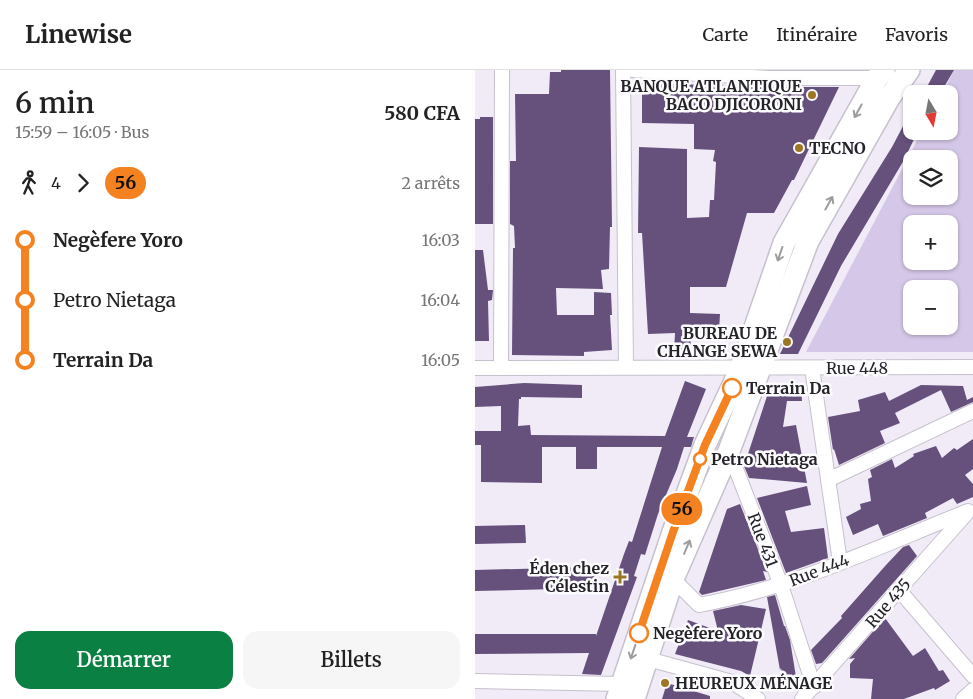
<!DOCTYPE html>
<html lang="fr">
<head>
<meta charset="utf-8">
<style>
	:root { --surface:#fff; --page:#f6f6f6; --text:#222; --muted:#767676; --line:#e0e0e0; --accent:#0b8043 }
	body { margin:0; font-family:Merriweather,serif; background:var(--page); color:var(--text); height:100vh; display:flex; flex-direction:column; font-size:19px; white-space:nowrap }
	* { box-sizing:border-box; margin:0 }
	p { font-size:16px; color:var(--muted) }
	.icon { flex:none; width:28px; height:28px; fill:none; stroke:currentColor; stroke-width:2; stroke-linecap:round; stroke-linejoin:round }
	.map { position:relative; flex:1; overflow:hidden }
	.sheet { display:flex; flex-direction:column; background:var(--surface); width:475px }
	.sheet>* { flex:none }
	.badge { padding:0 10px; border-radius:16px; font-size:18px; line-height:32px }
	.needle { width:32px; rotate:170deg }
	.buttons { position:absolute; left:428px; top:15px; display:grid; gap:10px }
	.buttons a { display:grid; place-items:center; width:55px; height:55px; border-radius:10px; background:var(--surface); box-shadow:0 1px 4px #0004; font-size:25px }
	.map>.badge { position:absolute; translate:-50% -50%; box-shadow:0 0 0 2px #fff }
	.legs { display:flex; align-items:center; gap:8px; height:55px; padding:0 15px; font-size:16px }
	.legs p { margin-inline-start:auto }
	.summary { display:flex; align-items:center; justify-content:space-between; height:85px; padding:0 15px }
	h1 { font-size:28px; font-weight:600; line-height:38px }
	.button { display:flex; gap:10px; margin-top:auto; padding:10px 15px }
	.button a { flex:1; height:58px; border-radius:15px; background:var(--accent); color:#fff; font-size:20px; font-weight:600; line-height:58px; text-align:center }
	.button a+a { background:var(--page); color:var(--text) }
	ul { padding:0 15px; list-style:none }
	li { display:flex; align-items:center; gap:18px; height:60px; font-size:19px }
	li i { display:grid; place-items:center; width:8px; height:100%; margin:0 6px; background:currentColor }
	li i::after { content:''; width:12px; height:12px; margin:-6px; border:4px solid; border-radius:50%; background:var(--surface) }
	li p { margin-inline-start:auto }
	li:first-child i { background:linear-gradient(#0000 50%,currentColor 0) }
	li:last-child i { background:linear-gradient(currentColor 50%,#0000 0) }
	header { display:flex; align-items:center; gap:30px; box-sizing:border-box; height:70px; padding:0 25px; background:var(--surface); border-bottom:1px solid var(--line) }
	header strong { font-size:24px }
	nav { display:flex; gap:28px; margin-inline-start:auto; font-size:18px }
	main { display:flex; flex:1; min-height:0 }
	.map>svg:first-child { display:block }
	.green { fill:#d5c7e7; fill-rule:evenodd }
	.building { fill:#65517c }
	.lines { fill:none; stroke-linecap:round; stroke-linejoin:round }
	.minor-casing { stroke:#c6c1cd; stroke-width:16 }
	.primary-casing { stroke:#c6c1cd; stroke-width:24 }
	.minor { stroke:#fff; stroke-width:14 }
	.primary { stroke:#fff; stroke-width:21 }
	.oneway { stroke:#9d9c9e }
	.line-1-casing { stroke:#fff; stroke-width:11 }
	.line-1 { stroke:#f58220; stroke-width:8 }
	.poi-dot { fill:#9d7623; stroke:#fcfbfd; stroke-width:2 }
	.stop-1-dot { fill:#fff; stroke:#f58220; stroke-width:2.5 }
	.labels { text-anchor:middle; dominant-baseline:central; stroke-width:5; stroke-linejoin:round; paint-order:stroke }
	.poi-label { font-size:16px; font-weight:bold; fill:#252328; stroke:#fcfbfd; text-anchor:end }
	.street-label { font-size:16px; fill:#252328; stroke:#fcfbfd }
	.stop-label { font-size:16px; font-weight:bold; fill:#252328; stroke:#fcfbfd; text-anchor:start }
</style>
</head>
<body>
<header>
<strong>Linewise</strong>
<nav><a>Carte</a><a>Itinéraire</a><a>Favoris</a></nav>
</header>
<main>
<section class="sheet">
<div class="summary"><div><h1>6 min</h1><p>15:59 – 16:05 · Bus</p></div><b>580 CFA</b></div>
<div class="legs"><svg class="icon" aria-label="walk" viewBox="0 0 24 24"><circle cx="13" cy="4" r="2"/><path d="M13 8l-2 6 4 7M11 14l-3 7M7 12l3-4h3l4 4"/></svg>4<svg class="icon" aria-label="forward" viewBox="0 0 24 24"><path d="M9 5l7 7-7 7"/></svg><b class="badge" style="background:#f58220;color:#111">56</b><p>2 arrêts</p></div>
<ul>
<li><i style="color:#f58220"></i><b>Negèfere Yoro</b><p>16:03</p></li>
<li><i style="color:#f58220"></i><span>Petro Nietaga</span><p>16:04</p></li>
<li><i style="color:#f58220"></i><b>Terrain Da</b><p>16:05</p></li>
</ul>
<div class="button"><a>Démarrer</a><a>Billets</a></div>
</section>
<div class="map">
<svg width="498" height="629" viewBox="0 0 498 629">
	<rect width="100%" height="100%" fill="#f1ebf8"/>
	<path class="green" d="M479,0H498V282H331L447,61H474V24H467ZM436,89H474V126H436ZM436,154H474V191H436ZM436,219H474V256H436Z"/>
	<g class="building">
		<path d="M86,0H135L137,157H135L134,199L126,200L128,219L81,218L82,245H119V222L136,223L137,245H135L137,280L109,282V286L37,285L38,178H40L39,156L35,154V91H41L40,24H74L75,2H86Z"/>
		<path d="M461,0H479L465,24H448Z"/>
		<path d="M167,13L294,17H364L319,110H317L299,143H272L251,217H215V243L245,244L244,261L215,259L216,283H199L200,263L173,264L167,163H163L164,77L212,79V148L234,147L235,130H239L241,92L238,91L240,80L219,79V54L167,53Z"/>
		<path d="M436,41V61H443L429,90L366,196L323,284H305L363,164L417,77Z"/>
		<path d="M5,47H18V154H0V49H5Z"/>
		<path d="M0,180H8L13,220H18L17,230L13,231L14,271H0Z"/>
		<path d="M210,311L231,319L212,367H219L218,370L216,377H209L202,399L183,444L170,485L166,484L159,506L162,507L126,605L107,604L114,583L0,584V564H121V566L149,484L154,471L157,472L187,377H122V399H101V377H67V413L6,412V375H0V361H26V336L0,337V317L49,313L107,315V328L46,327V329H44L43,356L55,355L56,365L190,366Z"/>
		<path d="M446,315L488,316L492,330L498,327V332L476,342L466,320L420,343L425,353L405,361L410,373L364,395L359,379L358,380L353,347L385,341L383,330L410,322L414,331Z"/>
		<path d="M295,317L326,318L327,331H312L308,357L321,355L332,413L274,408L269,396Z"/>
		<path d="M498,369V399L490,405L498,414V427L482,434L478,428L450,443L452,448L408,466L403,454L378,465L371,447L386,439L385,434L396,431L393,409L397,407L395,400L417,389L420,398L439,386L438,384L461,376L467,388L479,378L482,380Z"/>
		<path d="M332,416L336,435L310,441L316,462L349,458L353,488L311,503L282,428Z"/>
		<path d="M265,434L292,502L288,501L291,510L227,525L224,522L252,439Z"/>
		<path d="M50,455L51,473L0,474V456Z"/>
		<path d="M434,475L442,486L347,593L341,594L336,580L367,548L366,546L411,495L428,477Z"/>
		<path d="M119,497L120,518L0,521V500Z"/>
		<path d="M300,525L309,556H310L315,570L321,607H308L306,598L305,600L292,527Z"/>
		<path d="M266,535L291,539L275,606L266,601L200,584L213,550L243,561L238,541Z"/>
		<path d="M410,548L438,586L450,578L464,601L468,600L475,611L460,620L459,618L429,629H396L398,609L375,608V594L380,588L374,589Z"/>
		<path d="M192,613L235,626V629H187Z"/>
	</g>
	<g class="lines">
		<g class="minor-casing">
			<g id="minor">
				<path d="M148,0L151,297"/>
				<path d="M158,0L294,8H402"/>
				<path d="M0,298L498,297"/>
				<path d="M26,298L27,0"/>
				<path d="M337,298L365,492"/>
				<path d="M254,381L306,515L339,617"/>
				<path d="M353,410L498,341"/>
				<path d="M198,509L224,535C318,518 405,476 493,441"/>
				<path d="M424,520L498,606"/>
				<path d="M173,589L257,612L283,629"/>
				<path d="M0,611L147,614L154,616"/>
				<path d="M327,629L491,444"/>
				<path d="M488,629L498,620"/>
			</g>
		</g>
		<g class="primary-casing">
			<g id="primary">
				<path d="M142,629L198,462L230,375L266,298L309,173L402,8L409,0"/>
				<path d="M159,629L198,509L254,381L333,171L414,28L434,0"/>
			</g>
		</g>
		<use href="#minor" class="minor"/>
		<use href="#primary" class="primary"/>
	</g>
	<defs><path id="oneway-shaft" d="M-6 0H5M1.5-3L5.5 0L1.5 3" fill="none" stroke-width="1.6" stroke-linecap="round" stroke-linejoin="round" transform="scale(1.25)"/></defs>
	<g class="oneway">
		<use href="#oneway-shaft" transform="translate(383 41) rotate(119)"/>
		<use href="#oneway-shaft" transform="translate(354 133) rotate(-61)"/>
		<use href="#oneway-shaft" transform="translate(305 184) rotate(109)"/>
		<use href="#oneway-shaft" transform="translate(212 477) rotate(-67)"/>
		<use href="#oneway-shaft" transform="translate(158 582) rotate(109)"/>
	</g>
	<g class="lines">
		<g class="line-1-casing">
			<path id="line-1" d="M164,563L198,462L230,375L257,318"/>
		</g>
		<use href="#line-1" class="line-1"/>
	</g>
	<g class="poi-dot">
		<circle cx="337" cy="25" r="5"/>
		<circle cx="324" cy="78" r="5"/>
		<circle cx="312" cy="272" r="5"/>
		<path d="M142.5 499.5h5v5h5v5h-5v5h-5v-5h-5v-5h5z"/>
		<circle cx="190" cy="613" r="5"/>
	</g>
	<g class="stop-1-dot">
		<circle cx="257" cy="318" r="9"/>
		<circle cx="225" cy="389" r="6"/>
		<circle cx="164" cy="563" r="9"/>
	</g>
	<g class="labels">
		<g class="poi-label">
			<text x="327" y="16">BANQUE ATLANTIQUE<tspan x="327" dy="18">BACO DJICORONI</tspan></text>
			<text x="334" y="78" text-anchor="start">TECNO</text>
			<text x="302" y="263">BUREAU DE<tspan x="302" dy="18">CHANGE SEWA</tspan></text>
			<text x="134" y="498">Éden chez<tspan x="134" dy="18">Célestin</tspan></text>
			<text x="200" y="613" text-anchor="start">HEUREUX MÉNAGE</text>
		</g>
		<g class="street-label">
			<text x="382" y="298">Rue 448</text>
			<text transform="translate(288 470) rotate(69)">Rue 431</text>
			<text transform="translate(344 500) rotate(-21)">Rue 444</text>
			<text transform="translate(413 533) rotate(-49)">Rue 435</text>
		</g>
		<g class="stop-label">
			<text x="271" y="318">Terrain Da</text>
			<text x="236" y="389">Petro Nietaga</text>
			<text x="178" y="563">Negèfere Yoro</text>
		</g>
	</g>
</svg>
<div class="buttons">
<a><svg class="needle" viewBox="-14 -14 28 28"><path d="M0-13l5 13h-10z" fill="#e53935"/><path d="M0 13l5-13h-10z" fill="#767676"/></svg></a>
<a><svg class="icon" aria-label="layers" viewBox="0 0 24 24"><path d="M12 4l9 5-9 5-9-5zM3 14l9 5 9-5"/></svg></a>
<a>+</a>
<a>−</a>
</div>
<b class="badge" style="left:207px;top:439px;background:#f58220;color:#111">56</b>
</div>
</main>
</body>
</html>
